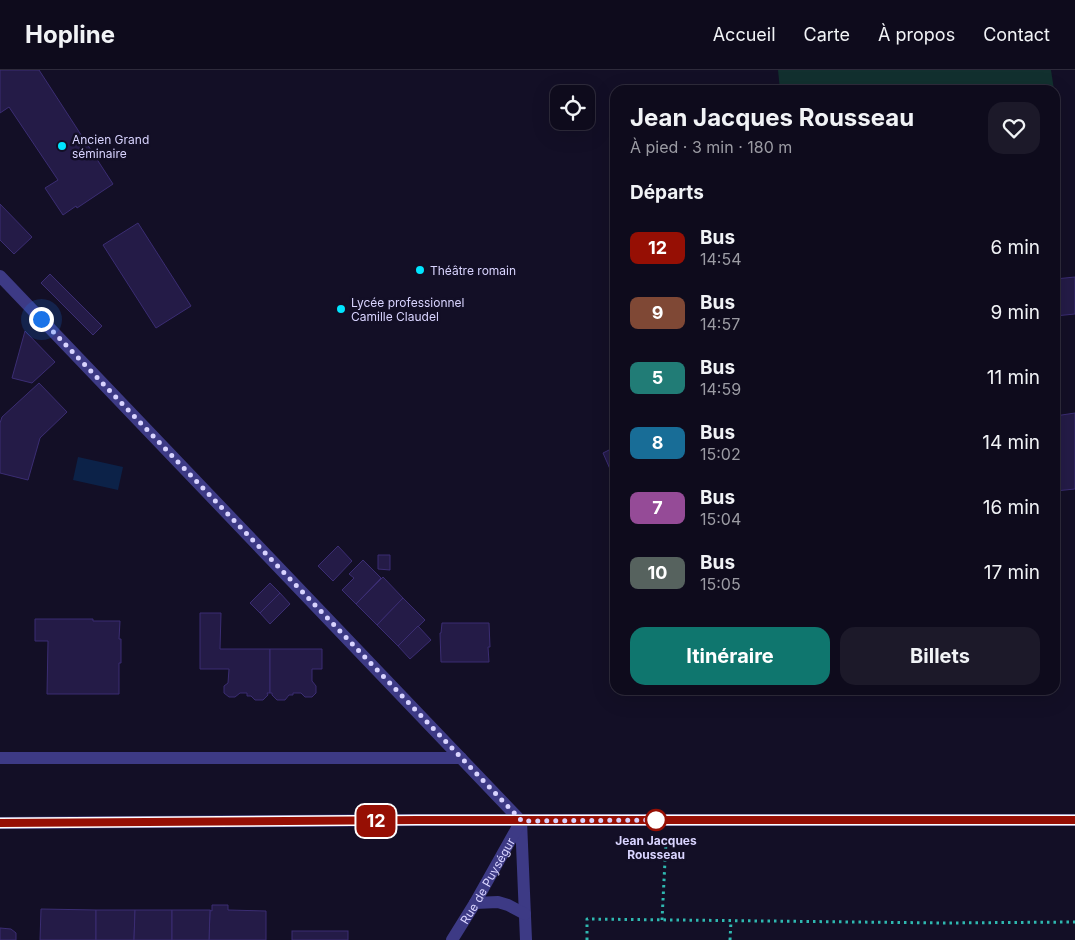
<!DOCTYPE html>
<html lang="fr">
<head>
<meta charset="utf-8">
<style>
	:root { --surface:#0e0b1c; --page:#1c1929; --text:#f1f3f6; --muted:#9b9ba3; --line:#2e2b3b; --accent:#0f766e }
	body { margin:0; font-family:Inter,sans-serif; background:var(--page); color:var(--text); height:100vh; display:flex; flex-direction:column; font-size:19px; white-space:nowrap }
	* { box-sizing:border-box; margin:0 }
	p { font-size:16px; color:var(--muted) }
	.icon { flex:none; width:28px; height:28px; fill:none; stroke:currentColor; stroke-width:2; stroke-linecap:round; stroke-linejoin:round }
	.map { position:relative; flex:1; overflow:hidden }
	.details { position:absolute; left:610px; top:15px; width:450px; height:610px; display:flex; flex-direction:column; background:var(--surface); border-radius:15px; box-shadow:0 5px 20px #0002,0 0 0 1px var(--line) }
	.details>* { flex:none }
	.badge { padding:0 10px; border-radius:8px; font-size:18px; line-height:32px }
	.fabs { position:absolute; left:550px; top:15px; display:grid; gap:10px }
	.fabs a { display:grid; place-items:center; width:45px; height:45px; border-radius:10px; background:var(--surface); box-shadow:0 5px 20px #0002,0 0 0 1px var(--line); font-size:25px }
	.you { position:absolute; width:25px; height:25px; margin:-12px; border:4px solid #fff; border-radius:50%; background:#1a73e8; box-shadow:0 0 0 8px #1a73e833 }
	.map>.badge { position:absolute; translate:-50% -50%; box-shadow:0 0 0 2px #fff }
	h2 { padding:0 20px; font-size:19px; line-height:45px }
	.round { display:grid; place-items:center; flex:none; width:52px; height:52px; border-radius:15px; background:var(--page) }
	.overview { display:flex; align-items:center; justify-content:space-between; height:85px; padding:0 20px }
	h1 { font-size:24px; font-weight:700; line-height:38px }
	.action { display:flex; gap:10px; margin-top:auto; padding:10px 20px }
	.action a { flex:1; height:58px; border-radius:15px; background:var(--accent); color:#fff; font-size:20px; font-weight:700; line-height:58px; text-align:center }
	.action a+a { background:var(--page); color:var(--text) }
	ul { padding:0; list-style:none }
	li { display:flex; align-items:center; gap:15px; height:65px; padding:0 20px }
	li div { flex:1 }
	li b { display:block; font-size:19px }
	li em { font-style:normal }
	li .badge { min-width:55px; font-weight:700; text-align:center }
	header { display:flex; align-items:center; gap:30px; box-sizing:border-box; height:70px; padding:0 25px; background:var(--surface); border-bottom:1px solid var(--line) }
	header strong { font-size:24px }
	nav { display:flex; gap:28px; margin-inline-start:auto; font-size:18px }
	.map>svg:first-child { display:block }
	.green { fill:#12302f }
	.water { fill:#0c2248 }
	.building { fill:#241b47; stroke:#3b2d73 }
	.lines { fill:none; stroke-linecap:round; stroke-linejoin:round }
	.path { stroke:#2fb8b0; stroke-width:3; stroke-dasharray:2.5 4; stroke-linecap:butt }
	.minor { stroke:#3d3a85; stroke-width:12 }
	.line-casing { stroke:#fff; stroke-width:11 }
	.line { stroke:#960f04; stroke-width:8 }
	.walk { stroke:#d9d4ff; stroke-width:5; stroke-dasharray:0 9 }
	.poi-dot { fill:#00e5ff; stroke:#130f26; stroke-width:2 }
	.stop-dot { fill:#fff; stroke:#960f04; stroke-width:2.5 }
	.labels { text-anchor:middle; dominant-baseline:central; stroke-width:5; stroke-linejoin:round; paint-order:stroke }
	.poi-label { font-size:12px; fill:#d9d4ff; stroke:#130f26; text-anchor:start }
	.stop-label { font-size:12px; font-weight:bold; fill:#d9d4ff; stroke:#130f26 }
	.street-label { font-size:12px; fill:#d9d4ff; stroke:#130f26 }
</style>
</head>
<body>
<header>
<strong>Hopline</strong>
<nav><a>Accueil</a><a>Carte</a><a>À propos</a><a>Contact</a></nav>
</header>
<div class="map">
<svg width="1075" height="870" viewBox="0 0 1075 870">
	<rect width="100%" height="100%" fill="#130f26"/>
	<path class="green" d="M778,0H1051L1054,20H780Z"/>
	<path class="water" d="M78,387L123,397L118,420L73,410Z"/>
	<g class="building">
		<path d="M0,0H39L113,114L77,138L76,136L63,145L45,118L58,110L9,37L0,43Z"/>
		<path d="M0,134L32,167L14,184L0,170Z"/>
		<path d="M138,153L191,236L156,258L103,175Z"/>
		<path d="M50,204L102,256L93,265L41,213Z"/>
		<path d="M1075,207V244L1055,246V209Z"/>
		<path d="M25,261L55,292L32,313L12,308Z"/>
		<path d="M39,313L67,342L40,368L28,410L0,403V353L2,347Z"/>
		<path d="M1075,343V419L1055,421V346Z"/>
		<path d="M615,377V397L610,399L603,383Z"/>
		<path d="M338,476L352,491L333,511L318,496Z"/>
		<path d="M378,485H390V500L378,499Z"/>
		<path d="M363,490L381,508L356,534L342,520L354,508L349,504Z"/>
		<path d="M383,507L403,528L377,555L356,534Z"/>
		<path d="M270,513L280,523L260,543L250,533Z"/>
		<path d="M280,523L290,534L270,554L260,543Z"/>
		<path d="M403,528L425,550L398,576L377,555Z"/>
		<path d="M200,543H221L220,579H270V623H267L268,625L263,630H255L251,626H247V623H240L235,627H229L224,623V616L228,613L229,599H200Z"/>
		<path d="M35,549H93V551H120L119,569H121V593H119V624H47L48,571H35Z"/>
		<path d="M442,553H489L490,577H488L489,592H441L440,563H441Z"/>
		<path d="M418,556L431,570L410,589L398,576Z"/>
		<path d="M270,579H322V599H312V611L316,616V623L312,627H305L301,623H293V625H289L285,630H277L272,625V623H270Z"/>
		<path d="M212,835H228V840L266,841V870H209L210,840L212,841Z"/>
		<path d="M41,839L96,840V870H40Z"/>
		<path d="M96,840H135L134,870H96Z"/>
		<path d="M135,840H172V870H134Z"/>
		<path d="M172,840H210L209,870H172Z"/>
		<path d="M0,858L11,859L16,863V870H0Z"/>
		<rect x="292" y="861" width="56" height="9"/>
	</g>
	<g class="lines">
		<g class="path">
			<path d="M662,850L666,771"/>
			<path d="M587,870V849L944,853L1075,852"/>
			<path d="M730,870L731,851"/>
		</g>
		<g class="minor">
			<path d="M0,206L521,751"/>
			<path d="M0,688H461"/>
			<path d="M521,751L526,870"/>
			<path d="M0,753L417,750H1075"/>
			<path d="M475,833L498,832L508,835L525,844"/>
			<path id="s1" d="M452,870L475,833L521,751"/>
		</g>
	</g>
	<g class="lines">
		<g class="line-casing">
			<path id="line" d="M0,753L417,750H1075"/>
		</g>
		<use href="#line" class="line"/>
		<path class="walk" d="M41,249L522,751L656,750"/>
	</g>
	<g class="poi-dot">
		<circle cx="62" cy="76" r="5"/>
		<circle cx="420" cy="200" r="5"/>
		<circle cx="341" cy="239" r="5"/>
	</g>
	<circle class="stop-dot" cx="656" cy="750" r="10"/>
	<g class="labels">
		<g class="poi-label">
			<text x="72" y="69">Ancien Grand<tspan x="72" dy="14">séminaire</tspan></text>
			<text x="430" y="200">Théâtre romain</text>
			<text x="351" y="232">Lycée professionnel<tspan x="351" dy="14">Camille Claudel</tspan></text>
		</g>
		<g class="stop-label">
			<text x="656" y="770">Jean Jacques<tspan x="656" dy="14">Rousseau</tspan></text>
		</g>
		<g class="street-label">
			<text stroke="none"><textPath href="#s1" startOffset="69">Rue de Puységur</textPath></text>
		</g>
	</g>
</svg>
<div class="fabs">
<a><svg class="icon" aria-label="locate" viewBox="0 0 24 24"><circle cx="12" cy="12" r="6"/><path d="M12 2v4M12 18v4M2 12h4M18 12h4"/></svg></a>
</div>
<div class="you" style="left:41px;top:249px"></div>
<b class="badge" style="left:376px;top:751px;background:#960f04;color:#fff">12</b>
<section class="details">
<div class="overview"><div><h1>Jean Jacques Rousseau</h1><p>À pied · 3 min · 180 m</p></div><a class="round"><svg class="icon" aria-label="heart" viewBox="0 0 24 24"><path d="M12 20l-8-8c-3-5 5-10 8-4 3-6 11-1 8 4z"/></svg></a></div>
<h2>Départs</h2>
<ul>
<li><span class="badge" style="background:#960f04;color:#fff">12</span><div><b>Bus</b><p>14:54</p></div><em>6 min</em></li>
<li><span class="badge" style="background:#7f4835;color:#fff">9</span><div><b>Bus</b><p>14:57</p></div><em>9 min</em></li>
<li><span class="badge" style="background:#217c76;color:#fff">5</span><div><b>Bus</b><p>14:59</p></div><em>11 min</em></li>
<li><span class="badge" style="background:#186d97;color:#fff">8</span><div><b>Bus</b><p>15:02</p></div><em>14 min</em></li>
<li><span class="badge" style="background:#954b97;color:#fff">7</span><div><b>Bus</b><p>15:04</p></div><em>16 min</em></li>
<li><span class="badge" style="background:#56625e;color:#fff">10</span><div><b>Bus</b><p>15:05</p></div><em>17 min</em></li>
</ul>
<div class="action"><a>Itinéraire</a><a>Billets</a></div>
</section>
</div>
</body>
</html>
